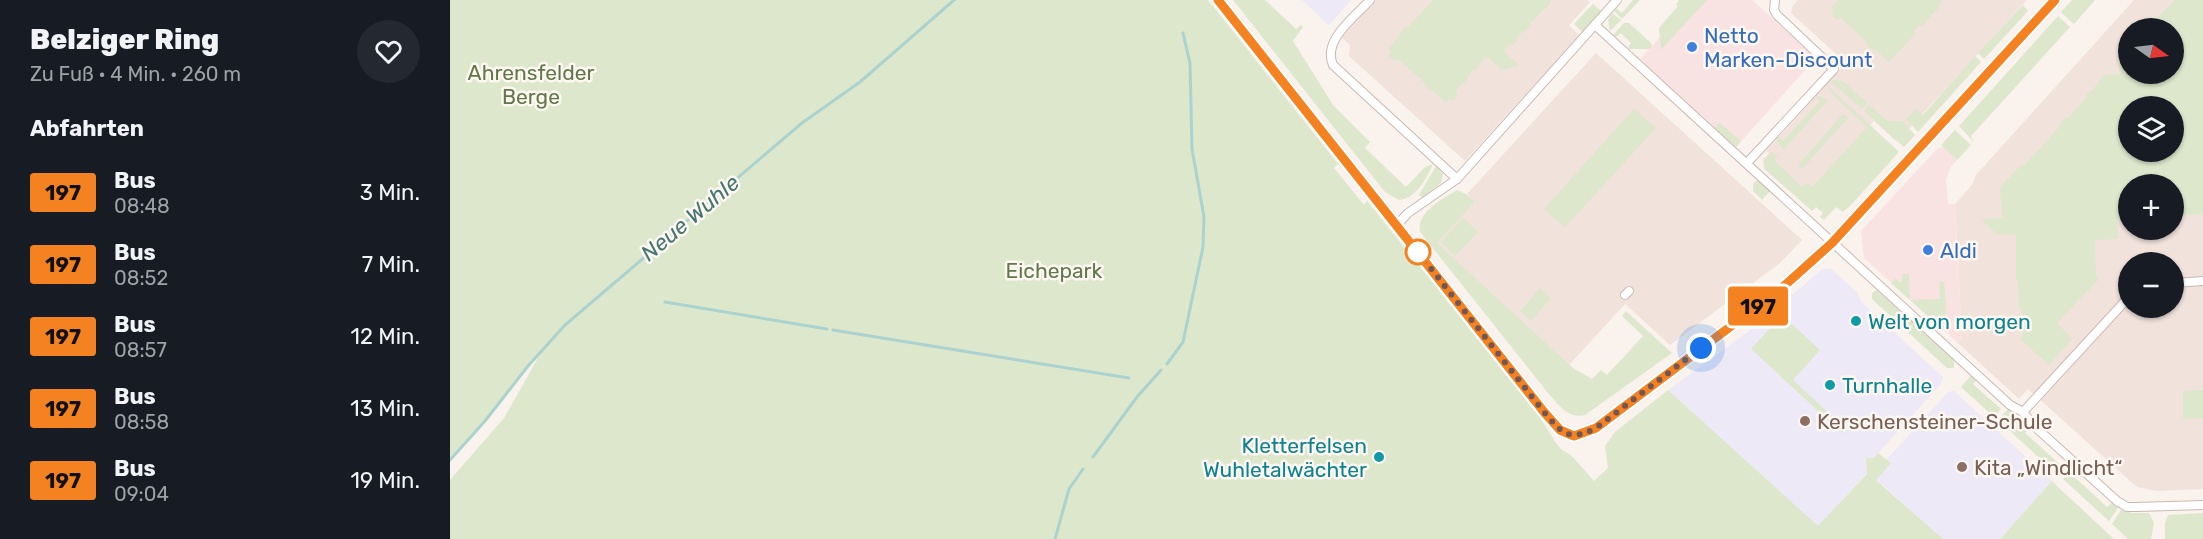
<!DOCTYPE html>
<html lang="de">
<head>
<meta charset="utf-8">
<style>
	:root { --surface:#171b24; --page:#242831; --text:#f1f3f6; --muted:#9ea1a6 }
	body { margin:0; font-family:Rubik,sans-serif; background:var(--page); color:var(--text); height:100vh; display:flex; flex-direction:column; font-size:22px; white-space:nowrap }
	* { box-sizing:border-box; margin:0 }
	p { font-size:20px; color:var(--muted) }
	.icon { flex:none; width:33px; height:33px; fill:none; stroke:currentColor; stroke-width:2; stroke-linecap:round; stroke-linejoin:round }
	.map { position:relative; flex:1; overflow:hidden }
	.details { display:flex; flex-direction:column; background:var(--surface); width:450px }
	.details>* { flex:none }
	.badge { padding:0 12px; border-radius:4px; font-size:21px; line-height:39px }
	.needle { width:39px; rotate:104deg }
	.tools { position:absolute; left:1668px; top:18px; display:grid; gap:12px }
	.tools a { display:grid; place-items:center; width:66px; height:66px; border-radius:50%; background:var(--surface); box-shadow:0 2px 4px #0004; font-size:30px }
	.you { position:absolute; width:30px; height:30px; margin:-15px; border:4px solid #fff; border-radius:50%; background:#1a73e8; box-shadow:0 0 0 9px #1a73e833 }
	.map>.badge { position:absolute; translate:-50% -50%; box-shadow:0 0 0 3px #fff }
	h2 { padding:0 30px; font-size:22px; line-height:54px }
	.round { display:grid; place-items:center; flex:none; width:63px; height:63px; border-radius:32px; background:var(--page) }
	.overview { display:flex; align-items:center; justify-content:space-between; height:102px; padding:0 30px }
	h1 { font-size:28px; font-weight:800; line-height:45px }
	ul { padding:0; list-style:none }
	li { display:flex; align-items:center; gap:18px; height:72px; padding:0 30px }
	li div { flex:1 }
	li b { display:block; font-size:22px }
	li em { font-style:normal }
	li .badge { min-width:66px; font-weight:700; text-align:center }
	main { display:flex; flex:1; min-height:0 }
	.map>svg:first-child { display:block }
	.residential { fill:#f1e2db; fill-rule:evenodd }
	.commercial { fill:#f9e3e2 }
	.education { fill:#eee9f7 }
	.green { fill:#dde7cc; fill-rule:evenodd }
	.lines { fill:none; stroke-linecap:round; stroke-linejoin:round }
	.stream { stroke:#aad3d0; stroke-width:3 }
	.minor-casing { stroke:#ccb8b3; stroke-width:10 }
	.secondary-casing { stroke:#d0bab4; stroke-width:14 }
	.minor { stroke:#fff; stroke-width:8 }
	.secondary { stroke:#fff; stroke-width:12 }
	.line-casing { stroke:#fff; stroke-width:14 }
	.line { stroke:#f58220; stroke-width:9 }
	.walk { stroke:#735652; stroke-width:6; stroke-dasharray:0 10.8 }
	.shop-dot { fill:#3f7fe0; stroke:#fdf7f2; stroke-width:2 }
	.stop-dot { fill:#fff; stroke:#f58220; stroke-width:3 }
	.culture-dot { fill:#0f9aa8; stroke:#fdf7f2; stroke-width:2 }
	.education-dot { fill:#8d6e63; stroke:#fdf7f2; stroke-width:2 }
	.labels { text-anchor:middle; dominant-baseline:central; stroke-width:5; stroke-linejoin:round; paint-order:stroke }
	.shop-label { font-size:21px; fill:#366cbe; stroke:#fdf7f2; text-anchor:start }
	.park-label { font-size:21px; fill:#62784b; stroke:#fdf7f2 }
	.culture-label { font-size:21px; fill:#0d838f; stroke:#fdf7f2; text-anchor:start }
	.education-label { font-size:21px; fill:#785e54; stroke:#fdf7f2; text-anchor:start }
	.water-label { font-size:22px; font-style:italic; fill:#467672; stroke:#fdf7f2 }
</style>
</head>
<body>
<main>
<section class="details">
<div class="overview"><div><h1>Belziger Ring</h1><p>Zu Fuß · 4 Min. · 260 m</p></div><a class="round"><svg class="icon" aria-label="heart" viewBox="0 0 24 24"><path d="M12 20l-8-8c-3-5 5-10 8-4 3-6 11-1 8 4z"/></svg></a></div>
<h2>Abfahrten</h2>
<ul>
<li><span class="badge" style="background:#f58220;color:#111">197</span><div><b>Bus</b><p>08:48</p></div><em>3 Min.</em></li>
<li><span class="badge" style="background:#f58220;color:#111">197</span><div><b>Bus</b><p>08:52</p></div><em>7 Min.</em></li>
<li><span class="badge" style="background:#f58220;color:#111">197</span><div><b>Bus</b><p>08:57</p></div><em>12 Min.</em></li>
<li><span class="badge" style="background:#f58220;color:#111">197</span><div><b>Bus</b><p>08:58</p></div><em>13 Min.</em></li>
<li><span class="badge" style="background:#f58220;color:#111">197</span><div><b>Bus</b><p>09:04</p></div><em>19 Min.</em></li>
</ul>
</section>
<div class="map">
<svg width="1753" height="539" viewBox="0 0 1753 539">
	<rect width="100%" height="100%" fill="#faf2ec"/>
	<g class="residential">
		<path d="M926,0H1137L1140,2L1119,25L1129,35L1015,161L899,56L900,45L892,38Z"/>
		<path d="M1348,0H1577L1447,142L1424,121L1363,189H1352L1342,193L1314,169L1313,159L1319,153L1316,151L1396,63L1341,13L1342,7Z"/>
		<path d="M1684,0H1753V489L1706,491L1687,487L1578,389L1569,399L1508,343L1512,337L1505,204L1522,185L1526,175ZM1678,28H1724V74H1678ZM1678,106H1724V152H1678ZM1678,184H1724V230H1678ZM1678,262H1724V308H1678Z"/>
		<path d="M1146,53L1352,240L1330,263L1220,345L1175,304L1119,365L986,243L1025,202L1017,194Z"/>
	</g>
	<g class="commercial">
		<path d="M1244,0H1302L1366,58L1286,147L1190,59Z"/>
		<path d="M1493,147L1507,160L1500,168L1496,180L1498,204H1505L1512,337L1508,343L1414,258L1411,231L1488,148Z"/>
	</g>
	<g class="education">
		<path d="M852,0H901L879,25Z"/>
		<path d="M1380,268L1407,292L1411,302L1493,377L1490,385L1424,458L1419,459L1417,473L1368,527L1218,390L1311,322L1372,269Z"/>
		<path d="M1504,391L1602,481L1550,539H1493L1426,479L1440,464L1436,460L1498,392Z"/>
	</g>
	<g class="green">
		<path d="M0,0H758L888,164L884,168L914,205L917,201L925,211L1087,413L1106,443L1112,450L1121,455L1144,481L1158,468L1155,446L1165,432L1218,390L1368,526L1417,474L1416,458H1424L1428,453L1441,463L1426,480L1493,539H0V480L54,418L88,358L78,366L35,421L0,460Z"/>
		<path d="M783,0H815L846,29L851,25L853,27L843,41L883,105L920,142L915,148L956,187L975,167L983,164C977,178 966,199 949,200L935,192Z"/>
		<path d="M983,0H1101L1100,4L1080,23L1081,24L1075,32L1073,31L1067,37L1068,39L1062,45L1060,44L1054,51L1069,66L1052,70L1036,56L1025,71L1023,70L1017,77L1018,79L1005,91L1008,95L1003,101L1000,99L996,103L982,90L981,91L974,85L975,83L948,59L945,61L938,55L941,52L938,49L950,35L949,34L955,27L957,28Z"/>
		<path d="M1183,0H1190L1172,19L1164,11L1166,8L1172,13Z"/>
		<path d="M1229,0H1257L1211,50L1209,28L1228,6L1226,5Z"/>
		<path d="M1388,0H1493L1489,4L1491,5L1472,26L1470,25L1464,31L1466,33L1439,62L1425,49L1423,51L1416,44L1418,43L1391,18L1388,20L1381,14L1384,11L1381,8Z"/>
		<path d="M1622,0H1645L1624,24L1611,12Z"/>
		<path d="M1725,0H1753V214L1724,216V184H1678V218L1667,219L1668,239L1645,240L1646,277L1648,280L1607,323L1622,339L1599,365L1571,340V337H1573L1572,309H1569L1568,281L1566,280V234L1547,235L1531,219L1552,218L1550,187L1572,164L1574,166L1611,125L1610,123L1616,117L1618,118L1637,97L1636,95L1649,83L1648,82L1655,74L1670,75L1669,63L1667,61L1678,51V74H1724V28H1697ZM1724,106V152H1678V106Z"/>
		<path d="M1143,4L1151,11L1132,32L1124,24Z"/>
		<path d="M1573,5L1578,11L1534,59L1528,53Z"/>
		<path d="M1162,13L1171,20L1160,31L1158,20Z"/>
		<path d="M1608,16L1620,27L1521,136L1524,142L1509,126Z"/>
		<path d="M1174,23H1179L1202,44L1200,49H1179L1178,48L1181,43L1171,33L1166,37L1163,35Z"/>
		<path d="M1525,56L1531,62L1468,132L1456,119L1466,109L1473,115Z"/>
		<path d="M1384,80L1393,81L1417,103L1412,109L1380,81Z"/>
		<path d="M1377,85L1449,152L1401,205L1393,212L1386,207L1374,220L1370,217L1373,213L1366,207L1362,211L1316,170L1314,163L1320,152L1328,156L1324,160L1352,187L1357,183L1362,187L1417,127L1383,95Z"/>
		<path d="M1367,95L1378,100L1333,150L1326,139L1328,137L1333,141L1370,101L1366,96Z"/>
		<path d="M1419,105L1438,121H1452L1465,135L1454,147L1414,111Z"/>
		<path d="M1184,109L1206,128L1115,227L1094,209Z"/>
		<path d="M1393,114L1398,118L1352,169L1348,165Z"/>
		<path d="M1270,123L1291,141L1286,147L1265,128Z"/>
		<path d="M1505,130L1521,145L1507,160L1491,145Z"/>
		<path d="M986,166L993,174L991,183L972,198L969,195Z"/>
		<path d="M1308,179L1320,191L1312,200L1303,191V184Z"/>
		<path d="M1007,190L1016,194L1025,202L987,243L1123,368L1142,379L1151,370L1157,375L1193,336L1172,316L1176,311L1222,353L1135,415C1117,419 1109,405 1098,393L970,232C966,212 993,199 1007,190Z"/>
		<path d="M1013,218L1028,232L1005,256L991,242Z"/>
		<path d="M1452,274H1459L1460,300L1490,299L1489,282H1494C1495,295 1500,317 1489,326L1441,283L1446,278L1449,282H1452Z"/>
		<path d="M1090,288L1101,298L1081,321L1070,311Z"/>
		<path d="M1427,290L1504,360V368H1497L1422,299V293Z"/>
		<path d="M1332,315L1370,350L1343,380L1396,429L1392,433L1301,349Z"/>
		<path d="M1522,374L1527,379L1523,384L1551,409L1544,417L1511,387Z"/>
		<path d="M1753,390V418L1733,419V391Z"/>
		<path d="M1558,409L1580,428L1575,433L1615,469L1609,476L1548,420Z"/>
		<path d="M1619,472L1657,507L1662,503L1668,508L1659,521L1613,479Z"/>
		<path d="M1602,481L1607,486L1664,539H1550Z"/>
		<path d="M1671,510L1682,513H1699L1704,523L1701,539H1678L1662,524Z"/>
		<path d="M1753,513V539H1715V523L1718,515Z"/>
	</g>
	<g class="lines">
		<g class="stream">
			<path d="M215,302L377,329"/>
			<path d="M383,330L679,378"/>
			<path d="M717,364L733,342L753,247L754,217L742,149L740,63L733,33"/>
			<path d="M643,457L687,397L711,370"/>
			<path d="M0,460L35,421L78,366L115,325L352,123L410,82L504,0"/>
			<path d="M605,539L619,489L633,469"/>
		</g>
		<g class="minor-casing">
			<g id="minor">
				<path d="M920,0C905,17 872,40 883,65L1007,179"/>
				<path d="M1145,25L1560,405L1573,412L1583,425L1667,501L1677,507H1686L1753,505"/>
				<path d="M1297,163L1384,69L1327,15L1324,10L1325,0"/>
				<path d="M947,225L958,213L1007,179L1167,0"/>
				<path d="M1724,283L1753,281"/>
				<path d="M1175,295L1179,291"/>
				<path d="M1573,412L1678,298"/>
			</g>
		</g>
		<g class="secondary-casing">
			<path id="secondary" d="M768,0L1094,412L1110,430L1124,436L1146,428L1334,286L1382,243L1605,0"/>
		</g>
		<use href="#minor" class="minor"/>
		<use href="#secondary" class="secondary"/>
	</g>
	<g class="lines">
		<g class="line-casing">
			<path id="line" d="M768,0L1094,412L1110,430L1124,436L1146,428L1334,286L1382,243L1605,0"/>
		</g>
		<use href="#line" class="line"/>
		<path class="walk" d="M968,252L1094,412C1113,434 1118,442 1146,428L1251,348"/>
	</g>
	<g class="shop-dot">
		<circle cx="1242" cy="47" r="6"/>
		<circle cx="1478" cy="250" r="6"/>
	</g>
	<circle class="stop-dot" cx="968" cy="252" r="12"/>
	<g class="culture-dot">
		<circle cx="1406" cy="321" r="6"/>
		<circle cx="1380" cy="385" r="6"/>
		<circle cx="929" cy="457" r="6"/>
	</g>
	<g class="education-dot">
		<circle cx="1355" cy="421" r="6"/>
		<circle cx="1512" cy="467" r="6"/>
	</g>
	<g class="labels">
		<g class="shop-label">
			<text x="1254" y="35">Netto<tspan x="1254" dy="24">Marken-Discount</tspan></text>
			<text x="1490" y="250">Aldi</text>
		</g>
		<g class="park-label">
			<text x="81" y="72">Ahrensfelder<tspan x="81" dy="24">Berge</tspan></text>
			<text x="604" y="270">Eichepark</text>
		</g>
		<g class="culture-label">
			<text x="1418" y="321">Welt von morgen</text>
			<text x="1392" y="385">Turnhalle</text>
			<text x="917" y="445" text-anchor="end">Kletterfelsen<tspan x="917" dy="24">Wuhletalwächter</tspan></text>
		</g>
		<g class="education-label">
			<text x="1367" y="421">Kerschensteiner-Schule</text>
			<text x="1524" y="467">Kita „Windlicht“</text>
		</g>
		<g class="water-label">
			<text transform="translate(240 218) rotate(-40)">Neue Wuhle</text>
		</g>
	</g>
</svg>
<div class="tools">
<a><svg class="needle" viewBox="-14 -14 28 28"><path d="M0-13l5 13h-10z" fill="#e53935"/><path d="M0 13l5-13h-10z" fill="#9ea1a6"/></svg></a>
<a><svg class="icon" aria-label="layers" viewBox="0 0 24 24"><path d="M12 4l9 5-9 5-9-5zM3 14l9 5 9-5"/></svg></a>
<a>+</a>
<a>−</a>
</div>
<div class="you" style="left:1251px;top:348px"></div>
<b class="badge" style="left:1308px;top:306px;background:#f58220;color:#111">197</b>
</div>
</main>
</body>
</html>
